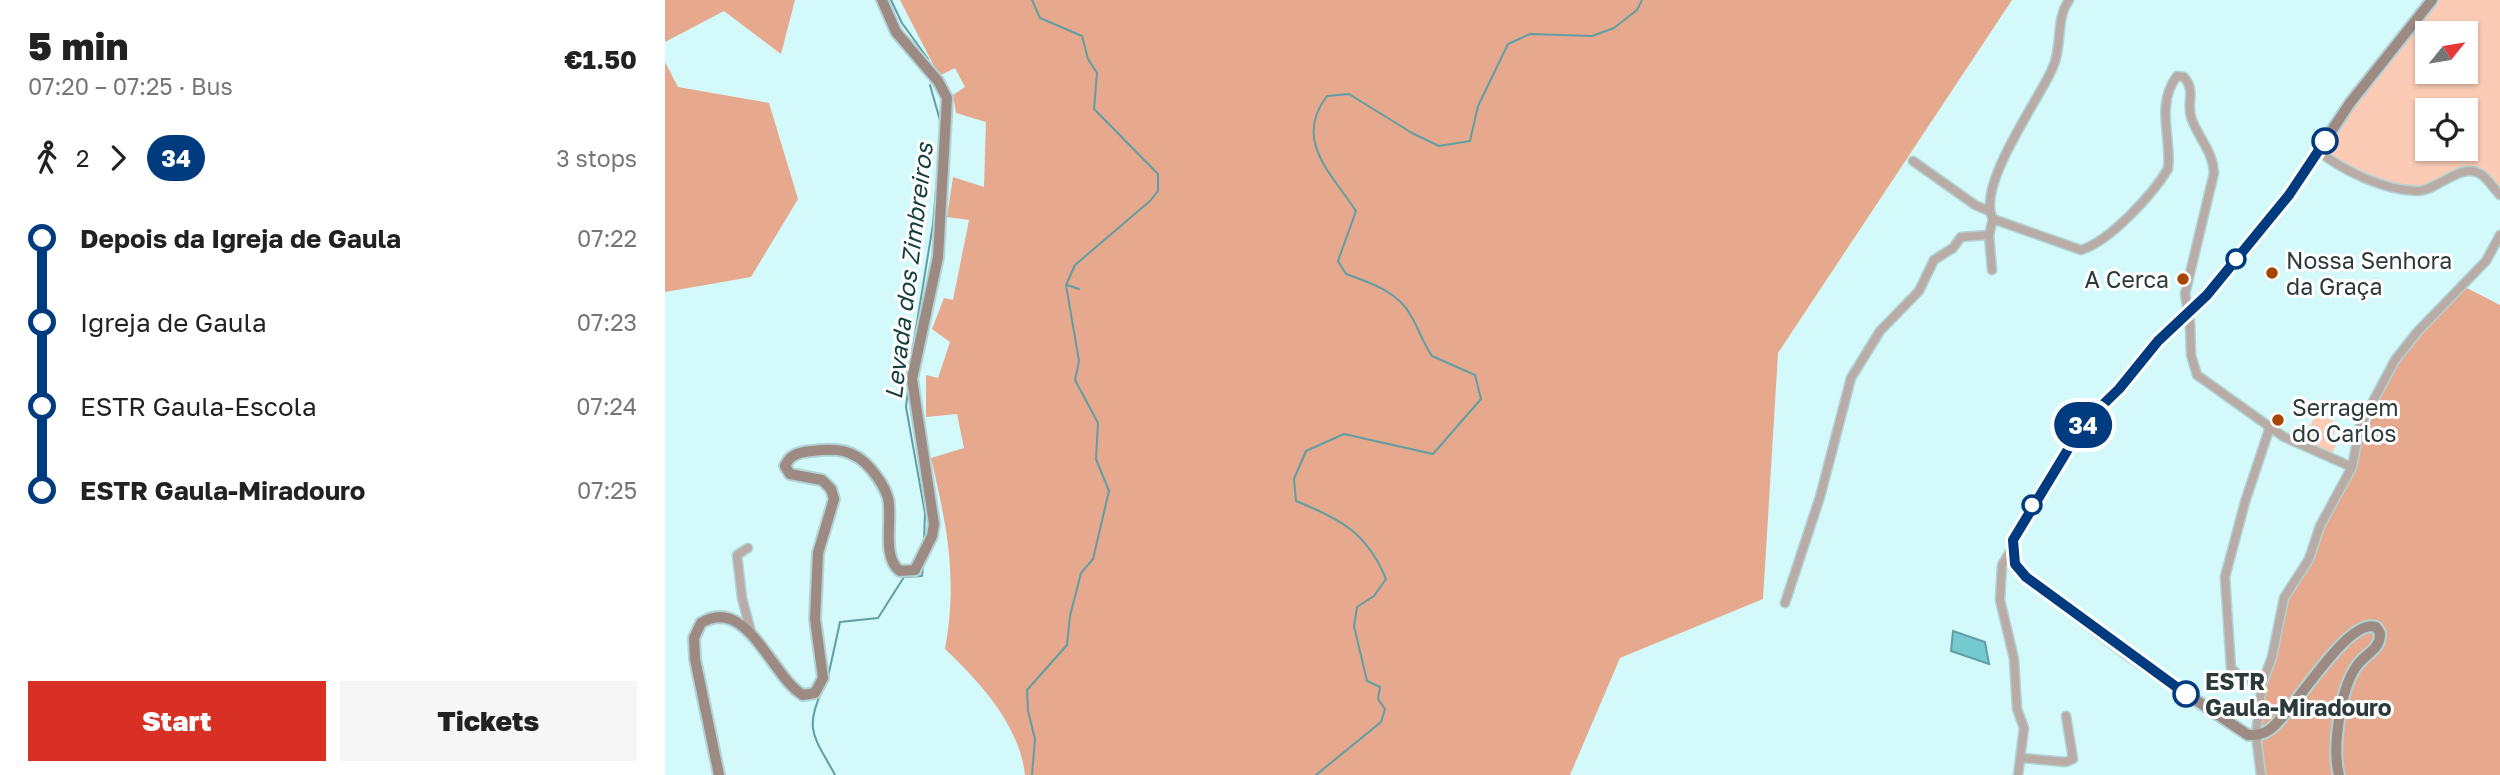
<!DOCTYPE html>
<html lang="en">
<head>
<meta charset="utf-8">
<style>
	:root { --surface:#fff; --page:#f6f6f6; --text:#222; --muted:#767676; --accent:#d93025 }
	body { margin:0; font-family:"Golos Text",sans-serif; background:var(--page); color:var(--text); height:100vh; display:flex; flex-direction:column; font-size:26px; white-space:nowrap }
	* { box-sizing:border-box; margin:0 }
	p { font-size:23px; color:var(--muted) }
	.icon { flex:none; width:38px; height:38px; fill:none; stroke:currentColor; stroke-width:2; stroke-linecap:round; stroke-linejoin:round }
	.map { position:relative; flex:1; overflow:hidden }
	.side { display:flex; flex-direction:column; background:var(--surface); width:665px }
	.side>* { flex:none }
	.badge { padding:0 14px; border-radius:23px; font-size:24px; line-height:46px }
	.needle { width:46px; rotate:60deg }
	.buttons { position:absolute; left:1750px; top:21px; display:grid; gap:14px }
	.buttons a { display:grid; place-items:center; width:63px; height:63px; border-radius:0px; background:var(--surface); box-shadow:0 2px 5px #0004; font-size:35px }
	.map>.badge { position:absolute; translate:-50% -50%; box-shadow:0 0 0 4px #fff }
	.legs { display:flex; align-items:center; gap:10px; height:77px; padding:0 28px; font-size:23px }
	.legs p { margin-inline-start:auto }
	.overview { display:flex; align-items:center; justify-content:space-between; height:119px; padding:0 28px }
	h1 { font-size:38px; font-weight:800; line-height:52px }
	.cta { display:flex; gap:14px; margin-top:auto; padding:14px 28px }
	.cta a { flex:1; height:80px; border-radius:0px; background:var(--accent); color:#fff; font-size:28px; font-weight:800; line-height:80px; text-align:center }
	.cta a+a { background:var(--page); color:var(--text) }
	ul { padding:0 28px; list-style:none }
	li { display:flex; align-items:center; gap:24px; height:84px; font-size:26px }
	li i { display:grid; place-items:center; width:10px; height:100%; margin:0 9px; background:currentColor }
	li i::after { content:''; width:18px; height:18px; margin:-9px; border:5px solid; border-radius:50%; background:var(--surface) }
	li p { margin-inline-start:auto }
	li:first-child i { background:linear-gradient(#0000 50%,currentColor 0) }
	li:last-child i { background:linear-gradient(currentColor 50%,#0000 0) }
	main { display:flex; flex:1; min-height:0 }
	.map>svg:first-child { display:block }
	.green { fill:#fbcbb5; fill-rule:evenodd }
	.forest { fill:#e6a98d }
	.water { fill:#75cacf; stroke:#5f9fa3; stroke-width:2 }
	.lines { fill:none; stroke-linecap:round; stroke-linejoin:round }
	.stream { stroke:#5f9fa3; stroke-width:2 }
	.street-casing { stroke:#b2d3d5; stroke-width:11 }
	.secondary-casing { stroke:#b2d3d5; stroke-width:14 }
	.street { stroke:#b9aca6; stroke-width:8 }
	.secondary { stroke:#9d8a82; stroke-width:10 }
	.line-1-casing { stroke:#fff; stroke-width:16 }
	.line-1 { stroke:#003b80; stroke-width:10 }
	.stop-1-dot { fill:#fff; stroke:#003b80; stroke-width:3.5 }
	.poi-dot { fill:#a74503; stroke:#fff; stroke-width:2.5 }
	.labels { text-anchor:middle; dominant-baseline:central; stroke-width:6; stroke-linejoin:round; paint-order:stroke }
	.poi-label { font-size:23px; fill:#2c3a3b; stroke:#fff; text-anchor:start }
	.stop-label { font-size:23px; font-weight:bold; fill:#2c3a3b; stroke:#fff; text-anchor:start }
	.water-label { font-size:24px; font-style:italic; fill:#153e40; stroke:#fff }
</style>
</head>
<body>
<main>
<section class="side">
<div class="overview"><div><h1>5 min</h1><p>07:20 – 07:25 · Bus</p></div><b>€1.50</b></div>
<div class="legs"><svg class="icon" aria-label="walk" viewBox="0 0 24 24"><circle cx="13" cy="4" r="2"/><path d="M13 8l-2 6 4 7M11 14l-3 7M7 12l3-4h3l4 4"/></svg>2<svg class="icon" aria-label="forward" viewBox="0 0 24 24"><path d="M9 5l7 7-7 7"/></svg><b class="badge" style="background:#003b80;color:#fff">34</b><p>3 stops</p></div>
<ul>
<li><i style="color:#003b80"></i><b>Depois da Igreja de Gaula</b><p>07:22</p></li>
<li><i style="color:#003b80"></i><span>Igreja de Gaula</span><p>07:23</p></li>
<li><i style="color:#003b80"></i><span>ESTR Gaula-Escola</span><p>07:24</p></li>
<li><i style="color:#003b80"></i><b>ESTR Gaula-Miradouro</b><p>07:25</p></li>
</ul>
<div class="cta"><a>Start</a><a>Tickets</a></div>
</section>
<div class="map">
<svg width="1835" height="775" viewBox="0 0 1835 775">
	<rect width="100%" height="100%" fill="#d4f9fb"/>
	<g class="green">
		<path d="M1772,0H1835V191L1807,171C1794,176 1780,185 1766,188C1728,196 1682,173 1653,151ZM1762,33H1801V72H1762ZM1762,110H1801V149H1762Z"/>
		<path d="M1651,413L1673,423L1666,441L1672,443L1667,454L1639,440Z"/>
	</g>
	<g class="forest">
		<path d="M0,0H130L116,54L59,11L0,42Z"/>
		<path d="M235,0H1347L1113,353L1098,599L955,658L905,775H360C355,726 315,682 280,649C293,578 282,527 266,458L299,448L292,414L261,417V375L273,378L285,342L267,329L279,298L288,300L304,220L282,217L288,177L319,187L321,122L291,113L288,95L300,87L290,68L274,76Z"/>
		<path d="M0,62L13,87L104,103L133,199L86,277L0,292Z"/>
		<path d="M1798,286L1835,305V775H1597L1591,735L1616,607L1687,467L1730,360Z"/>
	</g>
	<path class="water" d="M1288,631L1320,642L1324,664L1286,651Z"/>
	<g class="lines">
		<g class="stream">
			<path d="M226,0L237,23L263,59"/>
			<path d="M265,85L276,124"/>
			<path d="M402,285L414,289"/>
			<path d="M247,353L268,224L273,165"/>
			<path d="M243,390L241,407L260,513L259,540"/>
			<path d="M163,677L175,622L213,618L239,577L257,576L258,567"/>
			<path d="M157,691C138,731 151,739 170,775"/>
			<path d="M367,775L370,739L363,711L362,690L402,645L405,616L416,573L428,559L444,491L431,459L433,423L410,380L414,361L401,285L410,265L485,201L493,191V174L429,109L432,73L423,59L417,36L375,18L367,0"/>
			<path d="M651,775L716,722L720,709L713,699L715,687L702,681L689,626L692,607L709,596L721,579C702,533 676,519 631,501L629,479L641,451L679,434L768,454L816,399L810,375L767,356C758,343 754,329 746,316C734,292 704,282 681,274L673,261L691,211C666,173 628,140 662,96L684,94L747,133L774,146L805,141L813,106L843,44L865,34L927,36L949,28L972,10L977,0"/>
		</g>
		<g class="street-casing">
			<g id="street">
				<path d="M1404,0C1390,20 1398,45 1388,67C1375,99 1310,186 1328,219L1416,250C1445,241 1487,195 1503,169C1507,139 1490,105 1512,76L1519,77C1532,92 1520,104 1527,120C1535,140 1548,152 1549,173L1520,294L1525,322L1526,355L1532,375L1619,437L1687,467"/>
				<path d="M1653,151C1679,171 1718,190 1752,191C1773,191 1797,160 1817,175C1824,180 1829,189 1835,195"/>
				<path d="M1248,161L1310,205L1324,211"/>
				<path d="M1327,270L1324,235L1328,219"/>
				<path d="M83,548L72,555L77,598L86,632"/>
				<path d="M1346,550L1337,565L1335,600L1349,659L1352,709L1359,728L1353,775"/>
				<path d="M1120,603L1155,497L1186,378L1215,331L1254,291L1269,260L1288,248L1296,237L1324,235"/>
				<path d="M1597,684L1575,677L1566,668L1560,577L1580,502L1605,427"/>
				<path d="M1357,758L1401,762L1408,759L1401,716"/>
				<path d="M1596,775L1591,735L1597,684L1607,657L1619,598L1644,559L1655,526L1687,467L1695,426L1730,360L1753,331L1821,261L1835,235"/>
			</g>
		</g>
		<g class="secondary-casing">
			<g id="secondary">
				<path d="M54,775L30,659L29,638L36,623C82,594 107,678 138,695L150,693L158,678L150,619L153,553L169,499L166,489L157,480L125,474L120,466C125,454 135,452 147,451C172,448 189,449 206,469C213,478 220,487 223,498C228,519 216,557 235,571L250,570L267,536L269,524L247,379L273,257L282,98L273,81L231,32L217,0"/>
				<path d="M1674,775C1667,749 1675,690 1691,667C1699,654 1716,650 1715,633L1711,627C1681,617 1628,714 1604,730C1597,735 1591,735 1583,735L1464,655L1361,577L1350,564L1347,540L1419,423L1454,389L1493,341L1523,314L1561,272L1624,195L1685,103L1767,0"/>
			</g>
		</g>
		<use href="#street" class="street"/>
		<use href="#secondary" class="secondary"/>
	</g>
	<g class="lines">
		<g class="line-1-casing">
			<path id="line-1" d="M1521,694L1361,577L1350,564L1348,540L1419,423L1454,389L1493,341L1542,295L1624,195L1660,141"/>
		</g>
		<use href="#line-1" class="line-1"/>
	</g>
	<g class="stop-1-dot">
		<circle cx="1660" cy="141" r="12"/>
		<circle cx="1571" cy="259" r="9"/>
		<circle cx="1367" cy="505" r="9"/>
		<circle cx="1521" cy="694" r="12"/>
	</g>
	<g class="poi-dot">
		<circle cx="1607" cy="273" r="7"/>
		<circle cx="1518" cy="279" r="7"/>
		<circle cx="1613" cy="420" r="7"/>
	</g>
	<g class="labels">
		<g class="poi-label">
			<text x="1621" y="260">Nossa Senhora<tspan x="1621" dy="26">da Graça</tspan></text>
			<text x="1504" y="279" text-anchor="end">A Cerca</text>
			<text x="1627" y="407">Serragem<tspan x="1627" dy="26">do Carlos</tspan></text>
		</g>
		<g class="stop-label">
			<text x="1540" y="681">ESTR<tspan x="1540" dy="26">Gaula-Miradouro</tspan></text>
		</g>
		<g class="water-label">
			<text transform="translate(243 271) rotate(-83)">Levada dos Zimbreiros</text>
		</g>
	</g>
</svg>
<div class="buttons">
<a><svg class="needle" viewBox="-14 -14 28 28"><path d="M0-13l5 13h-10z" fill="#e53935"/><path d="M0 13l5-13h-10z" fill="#767676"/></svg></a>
<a><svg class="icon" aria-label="locate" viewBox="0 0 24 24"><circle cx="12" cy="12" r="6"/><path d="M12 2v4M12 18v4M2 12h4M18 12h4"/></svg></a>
</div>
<b class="badge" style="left:1418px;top:425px;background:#003b80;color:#fff">34</b>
</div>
</main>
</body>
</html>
